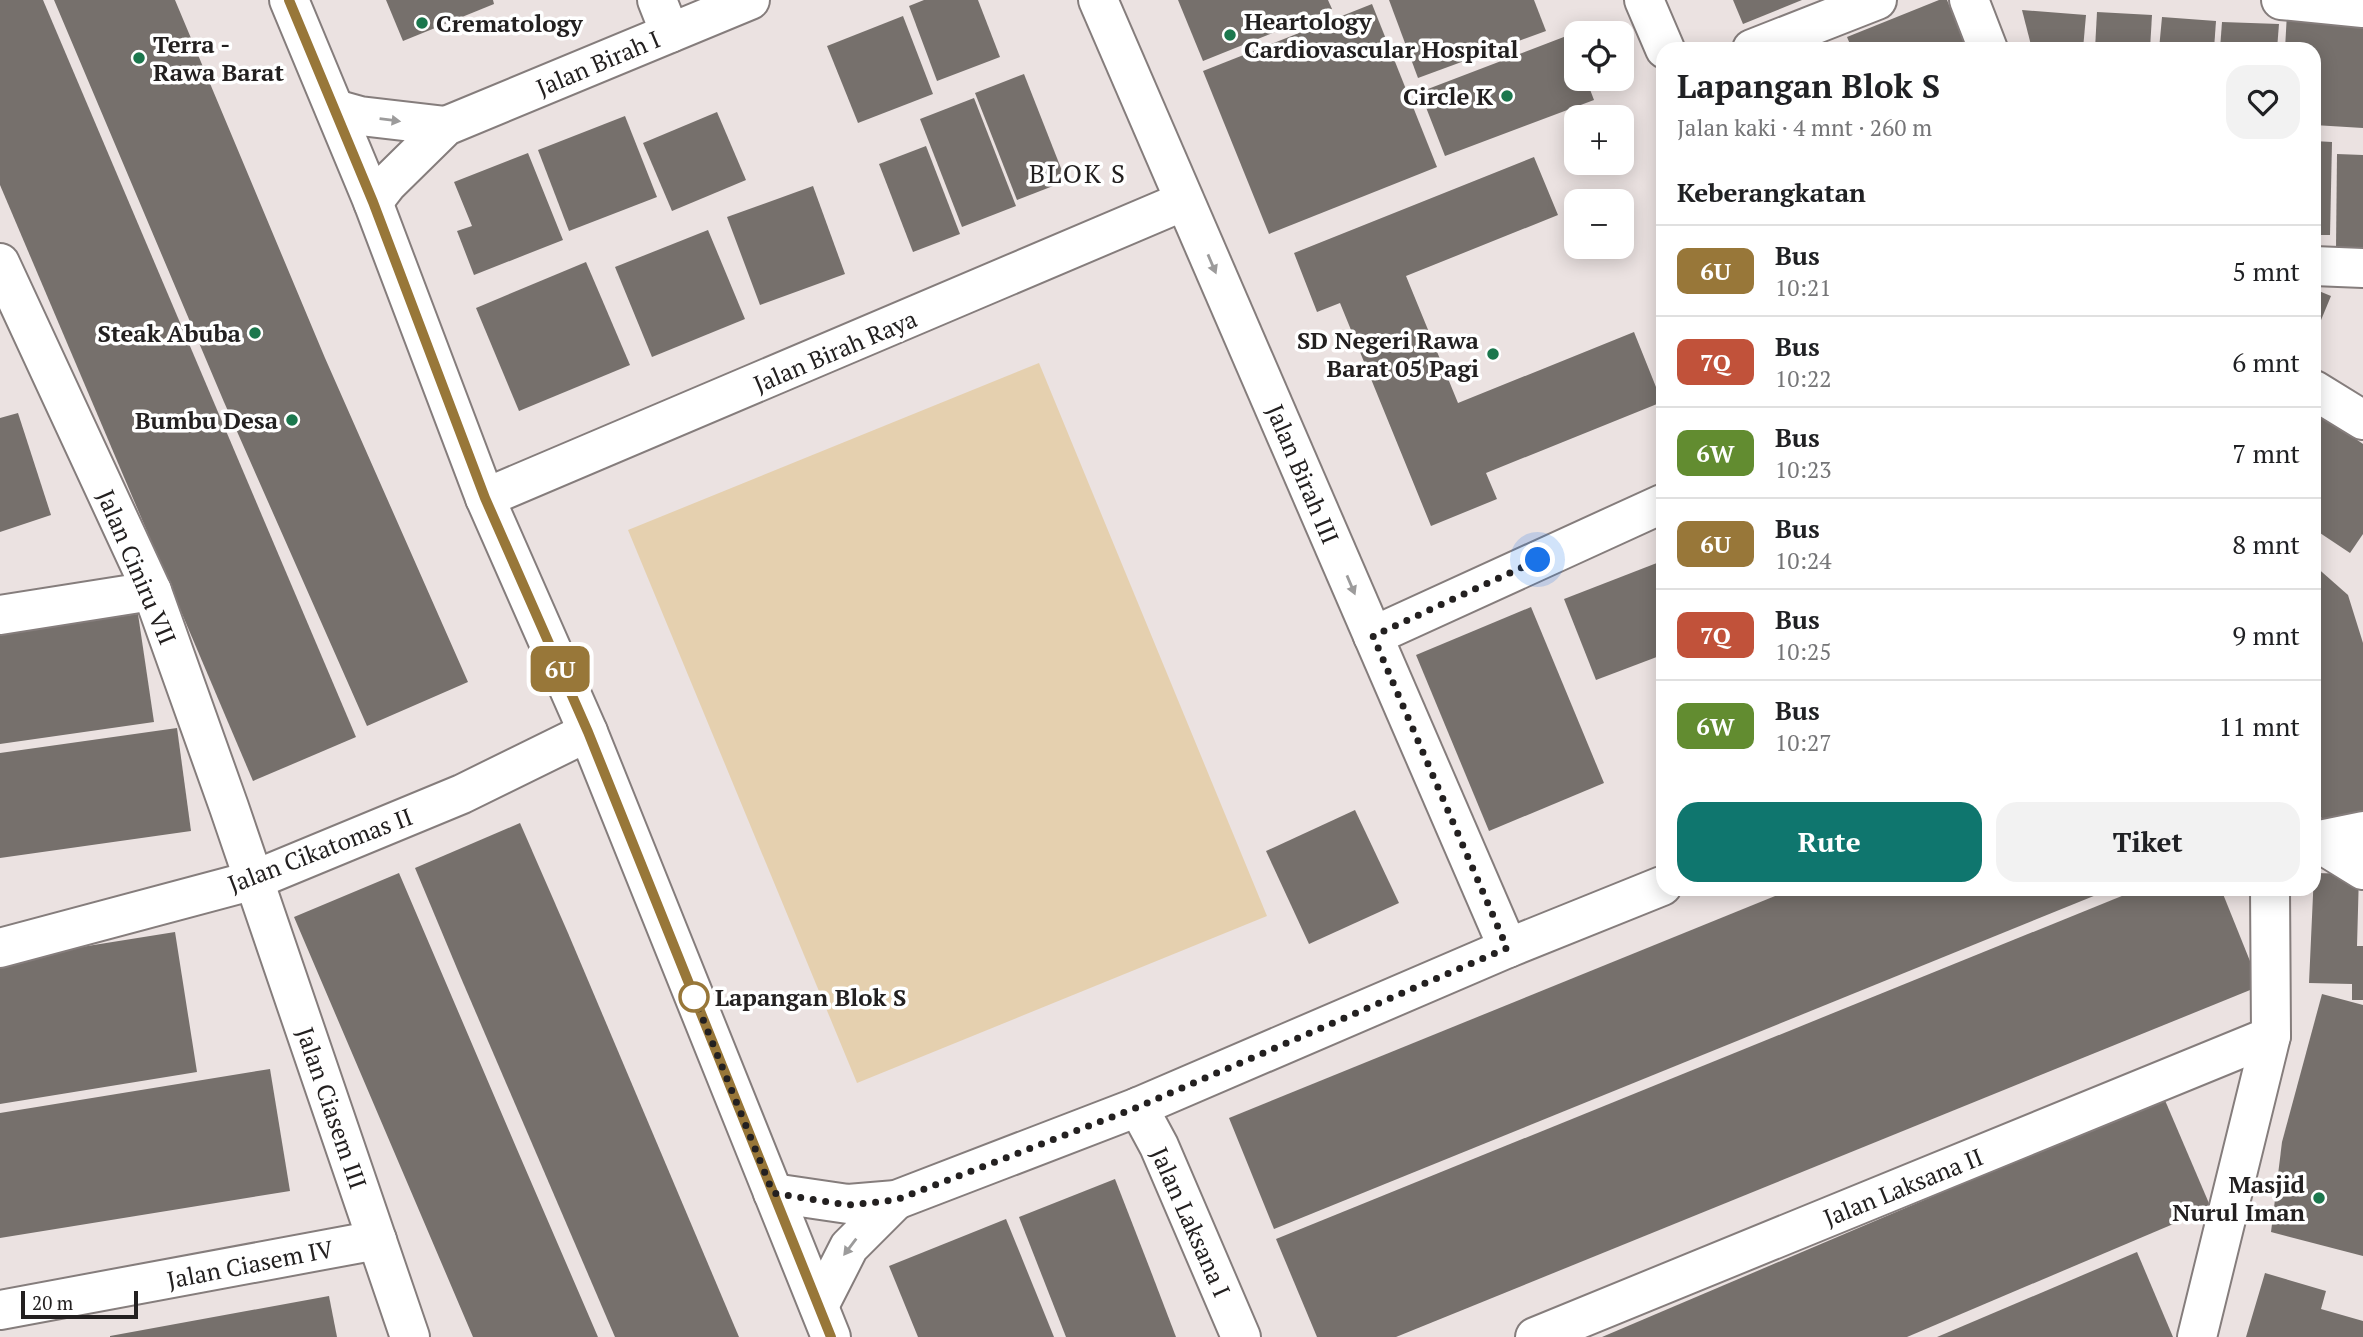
<!DOCTYPE html>
<html lang="id">
<head>
<meta charset="utf-8">
<style>
	:root { --surface:#fff; --page:#f2f2f2; --text:#202124; --muted:#757577; --line:#e0e0e0; --accent:#0f766e }
	body { margin:0; font-family:"PT Serif",serif; background:var(--page); color:var(--text); height:100vh; display:flex; flex-direction:column; font-size:26px; white-space:nowrap }
	* { box-sizing:border-box; margin:0 }
	p { font-size:23px; color:var(--muted) }
	.icon { flex:none; width:38px; height:38px; fill:none; stroke:currentColor; stroke-width:2; stroke-linecap:round; stroke-linejoin:round }
	.map { position:relative; flex:1; overflow:hidden }
	.panel { position:absolute; left:1656px; top:42px; width:665px; height:854px; display:flex; flex-direction:column; background:var(--surface); border-radius:21px; box-shadow:0 4px 18px #0003 }
	.panel>* { flex:none }
	.badge { padding:0 14px; border-radius:10px; font-size:24px; line-height:46px }
	.controls { position:absolute; left:1564px; top:21px; display:grid; gap:14px }
	.controls a { display:grid; place-items:center; width:70px; height:70px; border-radius:14px; background:var(--surface); box-shadow:0 4px 18px #0003; font-size:35px }
	.scale { position:absolute; left:21px; bottom:18px; width:117px; box-sizing:border-box; padding-left:7px; border:4px solid #232020; border-top:0; font-size:19px; line-height:24px; white-space:nowrap; color:#232020; -webkit-text-stroke:5px #fff; paint-order:stroke }
	.you { position:absolute; width:35px; height:35px; margin:-18px; border:5px solid #fff; border-radius:50%; background:#1a73e8; box-shadow:0 0 0 10px #1a73e833 }
	.map>.badge { position:absolute; translate:-50% -50%; box-shadow:0 0 0 4px #fff }
	h2 { padding:0 21px; font-size:26px; line-height:63px }
	.round { display:grid; place-items:center; flex:none; width:74px; height:74px; border-radius:21px; background:var(--page) }
	.summary { display:flex; align-items:center; justify-content:space-between; height:119px; padding:0 21px }
	h1 { font-size:33px; font-weight:700; line-height:52px }
	.primary-button { display:flex; gap:14px; margin-top:auto; padding:14px 21px }
	.primary-button a { flex:1; height:80px; border-radius:21px; background:var(--accent); color:#fff; font-size:28px; font-weight:700; line-height:80px; text-align:center }
	.primary-button a+a { background:var(--page); color:var(--text) }
	ul { padding:0; list-style:none }
	li { display:flex; align-items:center; gap:21px; height:91px; padding:0 21px; border-top:2px solid var(--line) }
	li div { flex:1 }
	li b { display:block; font-size:26px }
	li em { font-style:normal }
	li .badge { min-width:77px; font-weight:700; text-align:center }
	.map>svg:first-child { display:block }
	.green { fill:#e5d0af }
	.building { fill:#76706c }
	.lines { fill:none; stroke-linecap:round; stroke-linejoin:round }
	.minor-casing { stroke:#857d7c; stroke-width:42 }
	.secondary-casing { stroke:#857d7c; stroke-width:42 }
	.minor { stroke:#fff; stroke-width:38 }
	.secondary { stroke:#fff; stroke-width:38 }
	.oneway { fill:#9c9b9b }
	.line-casing { stroke:#fff; stroke-width:16 }
	.line { stroke:#987739; stroke-width:10 }
	.walk { stroke:#232020; stroke-width:7; stroke-dasharray:0 12.6 }
	.poi-dot { fill:#1b774d; stroke:#fff; stroke-width:2.5 }
	.stop-dot { fill:#fff; stroke:#987739; stroke-width:3.5 }
	.labels { text-anchor:middle; dominant-baseline:central; stroke-width:7; stroke-linejoin:round; paint-order:stroke }
	.poi-label { font-size:24px; font-weight:bold; fill:#232020; stroke:#fff; text-anchor:end }
	.street-label { font-size:24px; fill:#232020; stroke:#fff }
	.stop-label { font-size:24px; font-weight:bold; fill:#232020; stroke:#fff; text-anchor:start }
	.neighbourhood-label { font-size:26px; letter-spacing:2px; fill:#232020; stroke:#fff }
</style>
</head>
<body>
<div class="map">
<svg width="2363" height="1337" viewBox="0 0 2363 1337">
	<rect width="100%" height="100%" fill="#ebe2e1"/>
	<path class="green" d="M1039,363L1267,916L857,1083L628,530Z"/>
	<g class="building">
		<path d="M0,0H43L356,737L253,781L0,185Z"/>
		<path d="M54,0H175L325,358L468,682L367,726L224,402Z"/>
		<path d="M386,0H493L494,4L403,41Z"/>
		<path d="M924,0H978L1000,57L937,81L909,6Z"/>
		<path d="M1178,0H1328L1332,9L1203,61Z"/>
		<path d="M1389,0H1534L1546,31L1418,78Z"/>
		<path d="M1733,0H1802L1743,24Z"/>
		<path d="M1939,0H1947L1967,49H1852L1847,37Z"/>
		<path d="M1372,4L1437,167L1269,234L1203,71Z"/>
		<path d="M2022,10L2086,15L2083,49H2032Z"/>
		<path d="M2097,12L2152,15L2150,49H2095Z"/>
		<path d="M2287,13L2363,18V128L2314,125V49H2285Z"/>
		<path d="M903,16L933,94L858,123L827,46Z"/>
		<path d="M2162,17L2216,21L2214,49H2159Z"/>
		<path d="M2222,22L2279,24L2277,49H2220Z"/>
		<path d="M1569,35L1577,56V79H1586L1594,100L1445,156L1420,92Z"/>
		<path d="M1024,74L1066,181L1017,200L975,93Z"/>
		<path d="M974,98L1016,206L962,227L920,119Z"/>
		<path d="M717,112L746,180L672,211L643,143Z"/>
		<path d="M625,116L657,197L569,231L538,150Z"/>
		<path d="M2314,141L2332,142L2330,235H2314Z"/>
		<path d="M926,146L960,234L913,252L879,164Z"/>
		<path d="M528,153L563,240L474,275L457,231L472,226L454,182Z"/>
		<path d="M2337,154L2363,155V249L2336,248Z"/>
		<path d="M1534,157L1558,215L1406,276L1458,403L1634,332L1662,402L1486,473L1497,499L1431,526L1340,303L1317,312L1294,253Z"/>
		<path d="M813,186L845,274L760,305L727,217Z"/>
		<path d="M708,230L745,319L652,357L615,267Z"/>
		<path d="M586,262L630,365L519,411L476,308Z"/>
		<path d="M2314,289L2331,296L2314,337Z"/>
		<path d="M2314,410L2363,444V534L2350,553L2314,529Z"/>
		<path d="M18,413L51,515L0,532V418Z"/>
		<path d="M1662,561V655L1596,680L1564,599Z"/>
		<path d="M2314,565L2348,595L2363,643V815L2325,829L2314,796Z"/>
		<path d="M1531,607L1604,783L1489,831L1416,655Z"/>
		<path d="M138,614L154,722L0,744V634Z"/>
		<path d="M177,728L191,831L0,858V753Z"/>
		<path d="M1355,810L1399,903L1309,944L1266,851Z"/>
		<path d="M520,823L568,933L739,1337H615L461,978L415,868Z"/>
		<path d="M399,873L516,1147L598,1337H473L375,1107L294,917Z"/>
		<path d="M2314,873L2359,874L2357,946H2363V1000H2352V984L2309,983Z"/>
		<path d="M1792,889H2111L1274,1229L1229,1118Z"/>
		<path d="M2139,889H2221L2260,986L1396,1337H1317L1276,1239Z"/>
		<path d="M175,932L197,1072L0,1104V960Z"/>
		<path d="M2322,994L2363,1005V1256L2271,1232L2282,1142Z"/>
		<path d="M270,1069L290,1191L0,1238V1113Z"/>
		<path d="M2164,1098L2211,1208L1907,1337H1602Z"/>
		<path d="M1115,1179L1150,1269L1176,1337H1066L1019,1217Z"/>
		<path d="M1006,1219L1054,1337H918L889,1266Z"/>
		<path d="M2137,1252L2173,1337H1937Z"/>
		<path d="M2265,1273L2326,1291L2321,1309L2363,1321V1337H2246Z"/>
		<path d="M329,1296L337,1337H110V1336Z"/>
	</g>
	<g class="lines">
		<g class="minor-casing">
			<g id="minor">
				<path d="M657,0L670,33"/>
				<path d="M1098,0L1508,948"/>
				<path d="M1644,0L1665,49"/>
				<path d="M1969,0L1988,49"/>
				<path d="M2281,0L2363,8"/>
				<path d="M1752,49L1877,0"/>
				<path d="M335,109L360,116L446,126"/>
				<path d="M373,202L387,184L446,126L750,0"/>
				<path d="M0,263L152,591L229,807L410,1337"/>
				<path d="M2314,266L2363,268"/>
				<path d="M2314,390L2363,420"/>
				<path d="M485,498L1184,201"/>
				<path d="M0,615L152,591"/>
				<path d="M1373,636L1662,504"/>
				<path d="M2314,841L2363,831"/>
				<path d="M2316,841L2363,870"/>
				<path d="M0,948L254,880L462,794L588,732"/>
				<path d="M1138,1107L1159,1146L1241,1337"/>
				<path d="M773,1193L848,1204L896,1200L1138,1107L1508,948L1662,886"/>
				<path d="M819,1306L849,1247L896,1200"/>
				<path d="M0,1310L377,1240"/>
				<path d="M1535,1337L2271,1036"/>
				<path d="M2197,1337L2271,1036L2270,889"/>
			</g>
		</g>
		<g class="secondary-casing">
			<path id="secondary" d="M289,0L373,202L485,498L588,732L831,1337"/>
		</g>
		<use href="#minor" class="minor"/>
		<use href="#secondary" class="secondary"/>
	</g>
	<defs><path id="oneway-solid" d="M-6-.8H1V-3.2L6.5 0L1 3.2V.8H-6Z" transform="scale(1.75)"/></defs>
	<g class="oneway">
		<use href="#oneway-solid" transform="translate(390 120) rotate(7)"/>
		<use href="#oneway-solid" transform="translate(1212 264) rotate(67)"/>
		<use href="#oneway-solid" transform="translate(1351 585) rotate(67)"/>
		<use href="#oneway-solid" transform="translate(850 1247) rotate(127)"/>
	</g>
	<g class="lines">
		<g class="line-casing">
			<path id="line" d="M289,0L373,202L485,498L588,732L831,1337"/>
		</g>
		<use href="#line" class="line"/>
		<path class="walk" d="M694,997L773,1193L848,1205L896,1200L1138,1107L1507,948L1373,636L1538,560"/>
	</g>
	<g class="poi-dot">
		<circle cx="422" cy="23" r="7"/>
		<circle cx="1230" cy="35" r="7"/>
		<circle cx="139" cy="58" r="7"/>
		<circle cx="1507" cy="96" r="7"/>
		<circle cx="255" cy="333" r="7"/>
		<circle cx="1493" cy="354" r="7"/>
		<circle cx="292" cy="420" r="7"/>
		<circle cx="2319" cy="1198" r="7"/>
	</g>
	<circle class="stop-dot" cx="694" cy="997" r="14"/>
	<g class="labels">
		<g class="poi-label">
			<text x="1244" y="21" text-anchor="start">Heartology<tspan x="1244" dy="28">Cardiovascular Hospital</tspan></text>
			<text x="436" y="23" text-anchor="start">Crematology</text>
			<text x="153" y="44" text-anchor="start">Terra -<tspan x="153" dy="28">Rawa Barat</tspan></text>
			<text x="1493" y="96">Circle K</text>
			<text x="241" y="333">Steak Abuba</text>
			<text x="1479" y="340">SD Negeri Rawa<tspan x="1479" dy="28">Barat 05 Pagi</tspan></text>
			<text x="278" y="420">Bumbu Desa</text>
			<text x="2305" y="1184">Masjid<tspan x="2305" dy="28">Nurul Iman</tspan></text>
		</g>
		<g class="street-label">
			<text transform="translate(598 63) rotate(-23)">Jalan Birah I</text>
			<text transform="translate(835 351) rotate(-23)">Jalan Birah Raya</text>
			<text transform="translate(1303 474) rotate(67)">Jalan Birah III</text>
			<text transform="translate(137 567) rotate(67)">Jalan Ciniru VII</text>
			<text transform="translate(320 850) rotate(-21)">Jalan Cikatomas II</text>
			<text transform="translate(332 1108) rotate(71)">Jalan Ciasem III</text>
			<text transform="translate(1903 1187) rotate(-22)">Jalan Laksana II</text>
			<text transform="translate(1191 1222) rotate(66)">Jalan Laksana I</text>
			<text transform="translate(250 1264) rotate(-11)">Jalan Ciasem IV</text>
		</g>
		<g class="stop-label">
			<text x="715" y="997">Lapangan Blok S</text>
		</g>
		<g class="neighbourhood-label">
			<text x="1078" y="173">BLOK S</text>
		</g>
	</g>
</svg>
<div class="controls">
<a><svg class="icon" aria-label="locate" viewBox="0 0 24 24"><circle cx="12" cy="12" r="6"/><path d="M12 2v4M12 18v4M2 12h4M18 12h4"/></svg></a>
<a>+</a>
<a>−</a>
</div>
<div class="scale">20 m</div>
<div class="you" style="left:1538px;top:560px"></div>
<b class="badge" style="left:560px;top:669px;background:#987739;color:#fff">6U</b>
<section class="panel">
<div class="summary"><div><h1>Lapangan Blok S</h1><p>Jalan kaki · 4 mnt · 260 m</p></div><a class="round"><svg class="icon" aria-label="heart" viewBox="0 0 24 24"><path d="M12 20l-8-8c-3-5 5-10 8-4 3-6 11-1 8 4z"/></svg></a></div>
<h2>Keberangkatan</h2>
<ul>
<li><span class="badge" style="background:#987739;color:#fff">6U</span><div><b>Bus</b><p>10:21</p></div><em>5 mnt</em></li>
<li><span class="badge" style="background:#c1523a;color:#fff">7Q</span><div><b>Bus</b><p>10:22</p></div><em>6 mnt</em></li>
<li><span class="badge" style="background:#628c30;color:#fff">6W</span><div><b>Bus</b><p>10:23</p></div><em>7 mnt</em></li>
<li><span class="badge" style="background:#987739;color:#fff">6U</span><div><b>Bus</b><p>10:24</p></div><em>8 mnt</em></li>
<li><span class="badge" style="background:#c1523a;color:#fff">7Q</span><div><b>Bus</b><p>10:25</p></div><em>9 mnt</em></li>
<li><span class="badge" style="background:#628c30;color:#fff">6W</span><div><b>Bus</b><p>10:27</p></div><em>11 mnt</em></li>
</ul>
<div class="primary-button"><a>Rute</a><a>Tiket</a></div>
</section>
</div>
</body>
</html>
